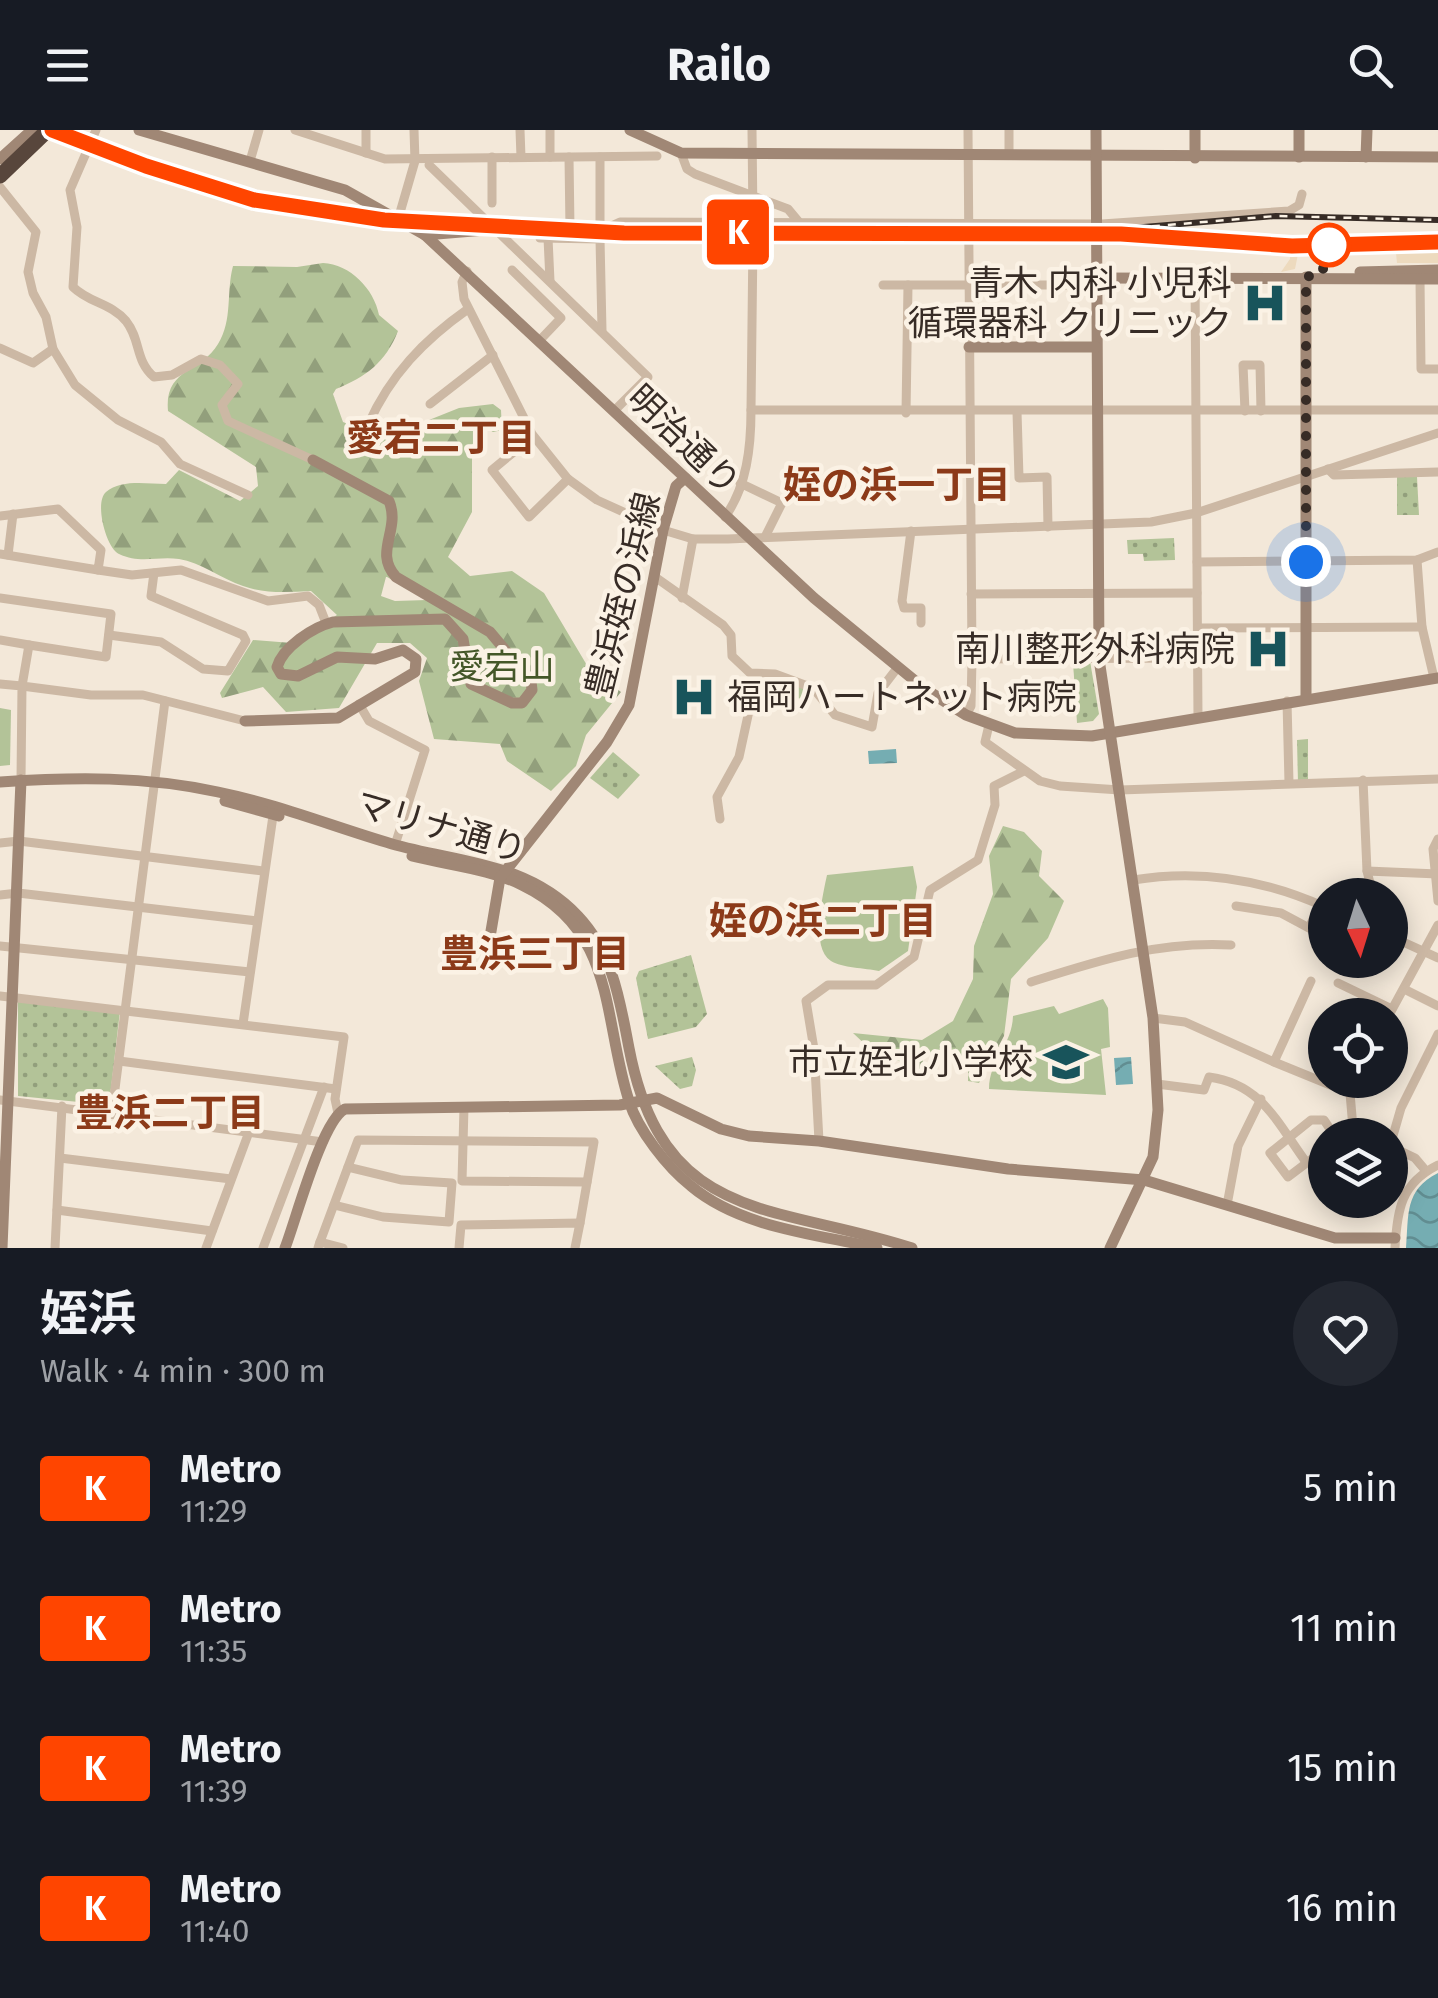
<!DOCTYPE html>
<html lang="en">
<head>
<meta charset="utf-8">
<style>
	:root { --surface:#171b24; --page:#242831; --text:#f1f3f6; --muted:#9ea1a6 }
	body { margin:0; font-family:"Fira Sans","Noto Sans JP",sans-serif; background:var(--page); color:var(--text); height:100vh; display:flex; flex-direction:column; font-size:38px; white-space:nowrap }
	* { box-sizing:border-box; margin:0 }
	p { font-size:32px; color:var(--muted) }
	.icon { flex:none; width:55px; height:55px; fill:none; stroke:currentColor; stroke-width:2; stroke-linecap:round; stroke-linejoin:round }
	.map { position:relative; height:1118px; overflow:hidden }
	.sheet { display:flex; flex-direction:column; background:var(--surface); flex:1 }
	.sheet>* { flex:none }
	.badge { padding:0 20px; border-radius:8px; font-size:35px; line-height:65px }
	.needle { width:65px; rotate:176deg }
	.buttons { position:absolute; left:1308px; top:748px; display:grid; gap:20px }
	.buttons a { display:grid; place-items:center; width:100px; height:100px; border-radius:50%; background:var(--surface); box-shadow:0 5px 25px #0003; font-size:50px }
	.you { position:absolute; width:50px; height:50px; margin:-25px; border:8px solid #fff; border-radius:50%; background:#1a73e8; box-shadow:0 0 0 15px #1a73e833 }
	.map>.badge { position:absolute; translate:-50% -50%; box-shadow:0 0 0 5px #fff }
	.round { display:grid; place-items:center; flex:none; width:105px; height:105px; border-radius:52px; background:var(--page) }
	.head { display:flex; align-items:center; justify-content:space-between; height:170px; padding:0 40px }
	h1 { font-size:48px; font-weight:700; line-height:75px }
	ul { padding:0; list-style:none }
	li { display:flex; align-items:center; gap:30px; height:140px; padding:0 40px }
	li div { flex:1 }
	li b { display:block; font-size:38px }
	li em { font-style:normal }
	li .badge { min-width:110px; font-weight:700; text-align:center }
	header { display:flex; justify-content:space-between; align-items:center; height:130px; padding:0 40px; background:var(--surface); font-size:45px; font-weight:700 }
	.map>svg:first-child { display:block }
	.forest { fill:url(#forest-firs); fill-rule:evenodd }
	.park { fill:url(#park-dots) }
	.pitch { fill:#b3c398 }
	.plaza { fill:#eddabe }
	.water { fill:url(#water-waves) }
	.lines { fill:none; stroke-linecap:round; stroke-linejoin:round }
	.street { stroke:#ccb8a4; stroke-width:9 }
	.secondary { stroke:#a08775; stroke-width:11 }
	.highway { stroke:#58463c; stroke-width:15 }
	.rail-casing { stroke:#372c26; stroke-width:6 }
	.rail { stroke:#fbf2e5; stroke-width:2.5; stroke-dasharray:8; stroke-linecap:butt }
	.line-casing { stroke:#fff; stroke-width:22 }
	.line { stroke:#ff4500; stroke-width:15 }
	.walk { stroke:#372c26; stroke-width:10; stroke-dasharray:0 18 }
	.stop-dot { fill:#fff; stroke:#ff4500; stroke-width:5 }
	.labels { text-anchor:middle; dominant-baseline:central; stroke-width:9; stroke-linejoin:round; paint-order:stroke }
	.poi-label { font-size:35px; fill:#372c26; stroke:#fbf2e5; text-anchor:end }
	.street-label { font-size:35px; fill:#372c26; stroke:#fbf2e5 }
	.park-label { font-size:35px; fill:#445728; stroke:#fbf2e5 }
	.neighbourhood-label { font-size:38px; font-weight:bold; fill:#8c3a19; stroke:#fbf2e5 }
</style>
</head>
<body>
<header><svg class="icon" aria-label="menu" viewBox="0 0 24 24"><path d="M4 6h16M4 12h16M4 18h16"/></svg>Railo<svg class="icon" aria-label="search" viewBox="0 0 24 24"><circle cx="10" cy="10" r="6"/><path d="M15 15l6 6"/></svg></header>
<div class="map">
<svg width="1438" height="1118" viewBox="0 0 1438 1118">
	<defs>
		<pattern id="forest-firs" width="22" height="20" patternUnits="userSpaceOnUse" patternTransform="scale(2.5)"><rect width="22" height="20" fill="#b3c398"/><path d="M5 1l3.5 6h-7zM16 11l3.5 6h-7z" fill="#929f7c"/></pattern>
		<pattern id="park-dots" width="8" height="8" patternUnits="userSpaceOnUse" patternTransform="scale(2.5)"><rect width="8" height="8" fill="#b3c398"/><path d="M2 2h.1M6 6h.1" fill="none" stroke="#929f7c" stroke-width="1.8" stroke-linecap="round"/></pattern>
		<pattern id="water-waves" width="16" height="10" patternUnits="userSpaceOnUse" patternTransform="scale(2.5)"><rect width="16" height="10" fill="#75adb2"/><path d="M0 5q4-4 8 0t8 0" fill="none" stroke="#618d91"/></pattern>
	</defs>
	<rect width="100%" height="100%" fill="#f3e8d9"/>
	<g class="forest">
		<path d="M323,133C350,134 374,159 379,185L398,201C386,232 366,247 336,259L333,264L343,292L384,308L459,278L493,274L501,280L502,300L493,302L485,297L472,315V382L448,427L470,446L512,441L544,463L588,537L621,562L586,605L576,636L551,661L507,631L500,614L434,609L419,551L427,528L410,513H377L339,578L286,582L263,557L222,568L220,563L253,510L292,513L337,485L311,461C288,462 265,464 243,456C222,449 200,432 179,429C157,426 140,434 119,424C106,418 94,372 106,362C121,349 147,354 166,354L179,340L240,371L258,356L256,337L168,281C164,238 201,243 218,214C233,190 226,162 233,136L297,137ZM386,447H387L427,470L395,471L381,466Z"/>
		<path d="M1003,696L1024,702L1042,721L1039,746L1064,771L1048,808L1011,849L1004,906L979,953L968,951V929L923,921V941L870,919L853,903L922,910L953,891L973,849L974,816L993,764L989,726Z"/>
	</g>
	<g class="park">
		<path d="M1397,347H1417L1419,385H1397Z"/>
		<path d="M1174,408L1175,430L1144,431L1143,424H1128L1127,410Z"/>
		<path d="M1090,531L1099,584L1093,591L1077,593L1073,532Z"/>
		<path d="M777,548L812,560L813,568L779,569Z"/>
		<path d="M1308,609V653H1298L1297,610Z"/>
		<path d="M613,622L640,645L618,669L590,648Z"/>
		<path d="M691,825L707,884L696,897L648,909L636,848L639,841Z"/>
		<path d="M18,871L120,881L109,975L18,966Z"/>
		<path d="M692,927L696,940L692,956L680,959L655,936Z"/>
	</g>
	<g class="pitch">
		<path d="M0,578L11,580L10,635L0,636Z"/>
		<path d="M913,736L917,757L908,821L879,841C865,838 842,838 831,831C810,818 823,764 827,745Z"/>
		<path d="M1103,869L1108,878L1110,917L1101,919L1106,965L989,959C989,930 1012,916 1013,886L1054,876L1059,884Z"/>
	</g>
	<path class="plaza" d="M1438,113V133H1397L1396,123L1298,124L1295,139L1281,142L1290,129V119Z"/>
	<g class="water">
		<path d="M896,619L897,633L869,634L868,621Z"/>
		<path d="M1131,927L1133,954L1116,955L1114,928Z"/>
		<path d="M1438,1043V1118H1406C1409,1085 1404,1060 1438,1043Z"/>
	</g>
	<g class="lines">
		<g class="street">
			<path d="M96,0L70,60L77,97L73,157C89,173 111,173 126,191C141,210 135,231 154,247L172,245L201,229L220,235L238,254L222,275L228,291L313,330"/>
			<path d="M295,0L385,29L657,26"/>
			<path d="M366,0V23"/>
			<path d="M520,0L521,27"/>
			<path d="M550,0V27"/>
			<path d="M752,0L753,91"/>
			<path d="M1009,0V25"/>
			<path d="M681,23L687,39L695,44L788,79L798,91"/>
			<path d="M492,27V73"/>
			<path d="M569,27L570,99"/>
			<path d="M600,27V100"/>
			<path d="M250,31L259,0"/>
			<path d="M429,35L648,247L614,281"/>
			<path d="M0,57L36,102L28,142L33,163L46,187L53,219L75,255L118,290L161,312L180,334L248,365"/>
			<path d="M399,86L415,31L414,0"/>
			<path d="M539,99L540,108L600,109L602,200"/>
			<path d="M603,100L620,92L1102,94L1289,81L1299,75L1302,64"/>
			<path d="M603,100L623,109H1096"/>
			<path d="M548,108L550,151"/>
			<path d="M512,140L561,188L540,210"/>
			<path d="M467,141L462,152L464,169L532,304L568,349L597,370L663,400L693,409H728L1151,392L1196,383L1438,303"/>
			<path d="M1195,148L1198,587"/>
			<path d="M1420,149L1421,239H1438"/>
			<path d="M883,155H1096"/>
			<path d="M0,218L33,233L53,219"/>
			<path d="M430,274L493,225"/>
			<path d="M751,280L753,108"/>
			<path d="M1245,281L1243,235H1260L1261,281"/>
			<path d="M1017,282L1019,348L1047,347L1048,397"/>
			<path d="M906,283L908,155"/>
			<path d="M368,295C390,245 424,210 468,179"/>
			<path d="M515,321L492,340L529,387L568,349"/>
			<path d="M1328,339L1334,345L1438,342"/>
			<path d="M740,353L782,373L766,405"/>
			<path d="M0,386L58,379L101,420L98,440L0,424"/>
			<path d="M725,387C747,356 751,317 751,280H1438"/>
			<path d="M911,401L902,471L904,478H921V493"/>
			<path d="M8,425L13,384"/>
			<path d="M1417,430L1422,497L1434,548"/>
			<path d="M1197,432L1417,430L1438,422"/>
			<path d="M98,440L132,445L181,440L268,471L308,466L319,475L326,493"/>
			<path d="M655,447L723,495L731,505L732,526L750,543L775,544L813,558L835,585L872,597L878,563L898,537"/>
			<path d="M971,464L1197,463"/>
			<path d="M0,468L111,484L106,527L29,515"/>
			<path d="M682,468L693,409"/>
			<path d="M1198,498L1422,497"/>
			<path d="M109,505L161,512L203,539L228,541L246,511L243,505L151,466L154,443"/>
			<path d="M0,510L29,515L22,556L91,565H143L245,591"/>
			<path d="M972,529L1197,528"/>
			<path d="M0,554L22,556L21,650"/>
			<path d="M1287,571L1289,653"/>
			<path d="M359,574L369,591L425,620L395,715"/>
			<path d="M966,585L971,576L972,529L968,0"/>
			<path d="M989,595L985,612L1040,651L1060,656L1120,660L1438,649"/>
			<path d="M1363,650L1367,741L1373,765"/>
			<path d="M720,689L717,667L739,627L757,544"/>
			<path d="M1438,709L1433,719L1438,771"/>
			<path d="M0,713L19,711L263,741"/>
			<path d="M1367,741L1438,744"/>
			<path d="M1133,750C1199,739 1265,750 1325,777"/>
			<path d="M0,765L18,763L257,791"/>
			<path d="M1236,776L1281,783L1309,798L1320,774"/>
			<path d="M1390,806L1438,828"/>
			<path d="M0,816L250,842"/>
			<path d="M1031,852C1100,830 1158,811 1231,815"/>
			<path d="M1338,853L1392,879"/>
			<path d="M1404,859L1438,876"/>
			<path d="M0,866L344,907L335,969L338,983"/>
			<path d="M1389,885L1438,795"/>
			<path d="M1153,888L1185,892L1274,932L1311,851"/>
			<path d="M243,894L274,679"/>
			<path d="M119,931L336,959"/>
			<path d="M1274,932L1350,963"/>
			<path d="M1357,950L1350,963L1353,998L1368,1005"/>
			<path d="M1157,954L1204,960L1209,947C1262,954 1278,994 1306,1032"/>
			<path d="M0,970L323,1012"/>
			<path d="M464,977L462,1051L587,1052"/>
			<path d="M112,982L165,571"/>
			<path d="M819,1011L814,919L806,871L828,855H876L914,827L930,760L978,730L995,675L994,656L1024,641"/>
			<path d="M1390,1016L1401,978L1438,904"/>
			<path d="M1390,1016L1415,1028L1426,1041"/>
			<path d="M1325,1019L1288,1047L1270,1023L1311,990H1324L1334,1005"/>
			<path d="M60,1028L231,1049"/>
			<path d="M334,1075L383,1087L449,1092L452,1053L402,1050L348,1037"/>
			<path d="M1227,1075L1238,1016L1261,969"/>
			<path d="M57,1080L212,1101"/>
			<path d="M320,1112L358,1010L594,1012L580,1093"/>
			<path d="M55,1118L62,976"/>
			<path d="M206,1118L249,1002"/>
			<path d="M263,1118L324,957"/>
			<path d="M318,1118L320,1112L343,1118"/>
			<path d="M459,1118L461,1095L580,1093L575,1118"/>
			<path d="M1395,1118C1397,1080 1401,1053 1438,1035"/>
		</g>
		<g class="secondary">
			<path d="M139,0L345,60L425,105L814,468L925,559L966,585L1015,603L1092,606L1438,548"/>
			<path d="M630,0L681,23L1438,27"/>
			<path d="M1096,0L1099,529L1153,888L1158,980L1153,1027L1110,1118"/>
			<path d="M1195,0V28"/>
			<path d="M1299,27V0"/>
			<path d="M1366,27L1367,0"/>
			<path d="M0,29L32,0"/>
			<path d="M425,105L497,99L603,100"/>
			<path d="M1360,142L1438,140"/>
			<path d="M1096,148L1438,149"/>
			<path d="M969,217H1096"/>
			<path d="M1306,568V147"/>
			<path d="M245,591L338,588L415,542L416,529L403,520L375,529L337,527L298,546L281,544L277,537C283,517 313,497 333,492L445,489L463,509L471,554L512,573H522L532,560L531,551L490,502L396,447C373,422 401,400 389,371L313,330"/>
			<path d="M0,652C74,647 145,646 218,662C277,674 334,697 392,714C459,733 527,732 578,786C613,823 620,871 629,918C663,1095 774,1073 912,1118"/>
			<path d="M225,671L279,686"/>
			<path d="M412,726C447,735 490,739 522,755C617,801 602,887 629,971C638,1000 667,1037 691,1056C741,1098 816,1104 877,1118"/>
			<path d="M490,807L500,748L607,612L629,575L663,400L676,356L685,348"/>
			<path d="M2,1118L21,650"/>
			<path d="M285,1118C296,1090 322,990 345,979L620,975L657,968L721,999L749,1006L819,1011L1008,1039L1144,1050L1335,1108H1395"/>
		</g>
		<path class="highway" d="M0,46L48,0"/>
		<g class="rail-casing">
			<g id="rail">
				<path d="M624,98L1120,99L1276,86L1438,90"/>
				<path d="M1153,106L1292,116L1438,111"/>
			</g>
		</g>
		<use href="#rail" class="rail"/>
	</g>
	<g class="lines">
		<g class="line-casing">
			<path id="line" d="M52,0L146,36L254,70L384,90L624,103L1121,104L1292,116L1438,112"/>
		</g>
		<use href="#line" class="line"/>
		<path class="walk" d="M1306,432V147L1322,143L1329,115"/>
	</g>
	<defs>
		<g id="hospital-bare" transform="scale(3.45)"><path d="M-5-5h3v3.5h4V-5h3V5h-3V1.5h-4V5h-3Z" fill="#18545b" stroke="#fbf2e5" stroke-width="2.5" paint-order="stroke"/></g>
		<g id="school-bare" transform="scale(3.45)"><path d="M0-5L7-2L0 1L-7-2ZM-4 1L0 2.5L4 1V4Q0 6-4 4Z" fill="#18545b" stroke="#fbf2e5" stroke-width="2.5" paint-order="stroke"/></g>
	</defs>
	<g fill-rule="evenodd">
		<use href="#hospital-bare" x="1265" y="173"/>
		<use href="#hospital-bare" x="1268" y="519"/>
		<use href="#hospital-bare" x="694" y="567"/>
		<use href="#school-bare" x="1066" y="932"/>
	</g>
	<circle class="stop-dot" cx="1329" cy="115" r="20"/>
	<g class="labels">
		<g class="poi-label">
			<text x="1232" y="153">青木 内科 小児科<tspan x="1232" dy="40">循環器科 クリニック</tspan></text>
			<text x="1235" y="519">南川整形外科病院</text>
			<text x="727" y="567" text-anchor="start">福岡ハートネット病院</text>
			<text x="1033" y="932">市立姪北小学校</text>
		</g>
		<g class="street-label">
			<text transform="translate(684 310) rotate(44)">明治通り</text>
			<text transform="translate(623 465) rotate(-76)">豊浜姪の浜線</text>
			<text transform="translate(441 697) rotate(16)">マリナ通り</text>
		</g>
		<g class="park-label">
			<text x="502" y="537">愛宕山</text>
		</g>
		<g class="neighbourhood-label">
			<text x="441" y="308">愛宕二丁目</text>
			<text x="897" y="355">姪の浜一丁目</text>
			<text x="823" y="791">姪の浜二丁目</text>
			<text x="535" y="824">豊浜三丁目</text>
			<text x="170" y="983">豊浜二丁目</text>
		</g>
	</g>
</svg>
<div class="buttons">
<a><svg class="needle" viewBox="-14 -14 28 28"><path d="M0-13l5 13h-10z" fill="#e53935"/><path d="M0 13l5-13h-10z" fill="#9ea1a6"/></svg></a>
<a><svg class="icon" aria-label="locate" viewBox="0 0 24 24"><circle cx="12" cy="12" r="6"/><path d="M12 2v4M12 18v4M2 12h4M18 12h4"/></svg></a>
<a><svg class="icon" aria-label="layers" viewBox="0 0 24 24"><path d="M12 4l9 5-9 5-9-5zM3 14l9 5 9-5"/></svg></a>
</div>
<div class="you" style="left:1306px;top:432px"></div>
<b class="badge" style="left:738px;top:102px;background:#ff4500;color:#fff">K</b>
</div>
<section class="sheet">
<div class="head"><div><h1>姪浜</h1><p>Walk · 4 min · 300 m</p></div><a class="round"><svg class="icon" aria-label="heart" viewBox="0 0 24 24"><path d="M12 20l-8-8c-3-5 5-10 8-4 3-6 11-1 8 4z"/></svg></a></div>
<ul>
<li><span class="badge" style="background:#ff4500;color:#fff">K</span><div><b>Metro</b><p>11:29</p></div><em>5 min</em></li>
<li><span class="badge" style="background:#ff4500;color:#fff">K</span><div><b>Metro</b><p>11:35</p></div><em>11 min</em></li>
<li><span class="badge" style="background:#ff4500;color:#fff">K</span><div><b>Metro</b><p>11:39</p></div><em>15 min</em></li>
<li><span class="badge" style="background:#ff4500;color:#fff">K</span><div><b>Metro</b><p>11:40</p></div><em>16 min</em></li>
</ul>
</section>
</body>
</html>
